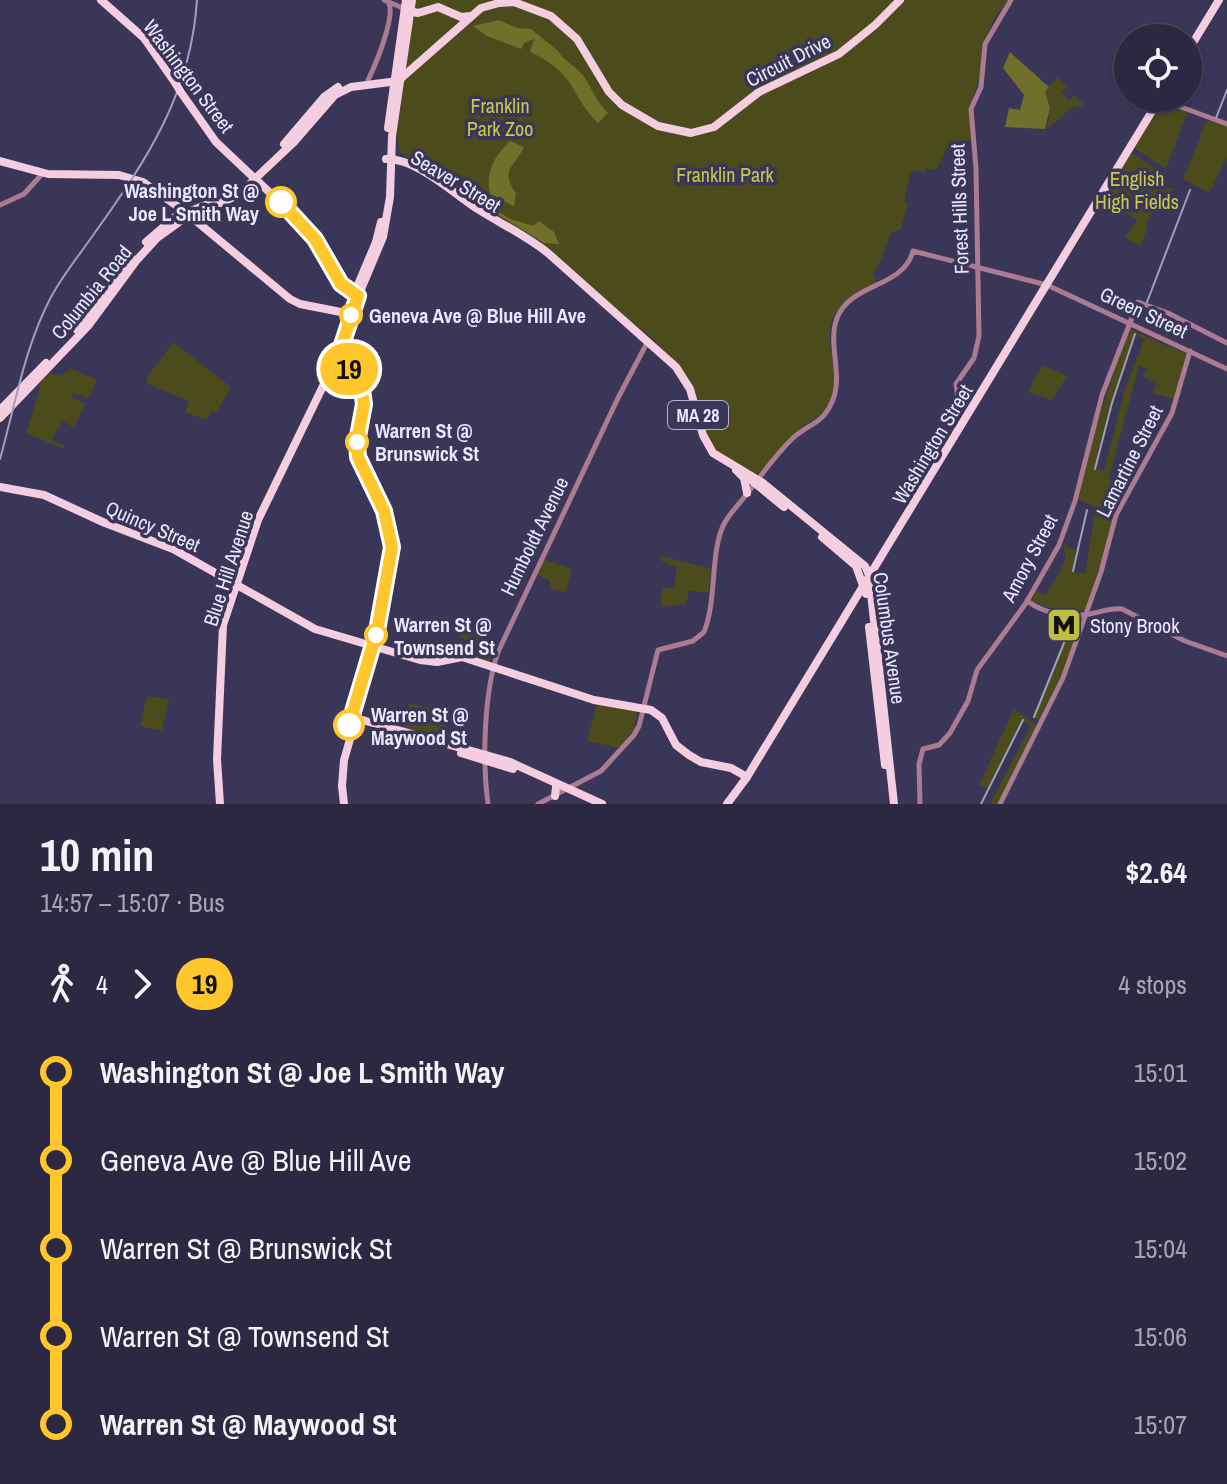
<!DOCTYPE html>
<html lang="en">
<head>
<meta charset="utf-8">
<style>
	:root { --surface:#2c2842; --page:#38344d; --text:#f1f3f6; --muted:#a6a6b2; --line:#48445b }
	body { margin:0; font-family:"Archivo Narrow",sans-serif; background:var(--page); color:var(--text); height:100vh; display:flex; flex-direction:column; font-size:30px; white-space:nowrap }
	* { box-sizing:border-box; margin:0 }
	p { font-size:26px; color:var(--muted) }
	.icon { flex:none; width:44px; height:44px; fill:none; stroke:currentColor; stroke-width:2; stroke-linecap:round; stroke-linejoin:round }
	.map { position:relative; height:804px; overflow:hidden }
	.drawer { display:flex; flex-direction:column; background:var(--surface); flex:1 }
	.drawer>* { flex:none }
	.badge { padding:0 16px; border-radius:26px; font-size:28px; line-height:52px }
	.buttons { position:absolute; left:1114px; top:24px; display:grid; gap:16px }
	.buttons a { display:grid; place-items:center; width:88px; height:88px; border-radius:50%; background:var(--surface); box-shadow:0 2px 6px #0004,0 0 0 2px var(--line); font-size:40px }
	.map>.badge { position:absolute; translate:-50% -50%; box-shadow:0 0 0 4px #fff }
	.legs { display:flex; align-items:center; gap:12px; height:88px; padding:0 40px; font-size:26px }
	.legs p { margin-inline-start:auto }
	.summary { display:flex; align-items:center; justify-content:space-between; height:136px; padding:0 40px }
	h1 { font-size:44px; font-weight:800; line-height:60px }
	ul { padding:0 40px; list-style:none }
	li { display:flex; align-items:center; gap:28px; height:88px; font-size:30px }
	li i { display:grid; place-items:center; width:12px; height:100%; margin:0 10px; background:currentColor }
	li i::after { content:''; width:20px; height:20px; margin:-10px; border:6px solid; border-radius:50%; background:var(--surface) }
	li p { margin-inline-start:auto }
	li:first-child i { background:linear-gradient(#0000 50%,currentColor 0) }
	li:last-child i { background:linear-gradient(currentColor 50%,#0000 0) }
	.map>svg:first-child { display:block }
	.green { fill:#4c4b1c; fill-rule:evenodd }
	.forest { fill:#71702b }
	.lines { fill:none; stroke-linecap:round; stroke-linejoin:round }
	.minor { stroke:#ab7b92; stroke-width:5 }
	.major { stroke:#f5cde0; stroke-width:8 }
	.rail { stroke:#a19fba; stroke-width:2 }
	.major-bridge { stroke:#f5cde0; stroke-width:8 }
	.line-1-casing { stroke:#fff; stroke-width:18 }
	.line-1 { stroke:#ffc72c; stroke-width:12 }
	.stop-1-dot { fill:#fff; stroke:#ffc72c; stroke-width:4 }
	.labels { text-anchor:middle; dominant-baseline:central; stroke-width:7; stroke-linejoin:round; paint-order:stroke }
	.shield { fill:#3a3658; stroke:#b4b2cc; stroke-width:2 }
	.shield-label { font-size:18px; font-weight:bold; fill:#e8e7fd }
	.street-label { font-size:20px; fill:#e8e7fd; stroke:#3a3658 }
	.park-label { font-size:20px; fill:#cac84b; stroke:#3a3658 }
	.stop-label { font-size:20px; font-weight:bold; fill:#e8e7fd; stroke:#3a3658; text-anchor:start }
	.poi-label { font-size:20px; fill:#e8e7fd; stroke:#3a3658; text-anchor:start }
</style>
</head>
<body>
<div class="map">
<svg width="1227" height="804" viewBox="0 0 1227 804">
	<rect width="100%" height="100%" fill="#3a3658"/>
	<g class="green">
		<path d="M416,0H1008L997,14L982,44L980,76L969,109L971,140L950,143L936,170L926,169L925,172L911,171L904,202L908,203L901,229L891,233L880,262L873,274L877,283C866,290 851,297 841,307C815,332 845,373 829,403C819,422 805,421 793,435C781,448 770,468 754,475L746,468L724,459L710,444L682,370L653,339L590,288L538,240L487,210L400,152L396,132Z"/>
		<path d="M1058,77L1067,87L1062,92L1069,100L1075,95L1084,105L1071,108L1047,130L1050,108L1045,91Z"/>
		<path d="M1160,106L1179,108L1187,112L1166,169L1134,148L1156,107Z"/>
		<path d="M1207,120L1227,126V158L1209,193L1183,179Z"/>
		<path d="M1133,154L1162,173L1164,179L1161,185L1172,189L1167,202L1160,200L1145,225L1148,227L1140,246L1125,237L1137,220L1103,199L1130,155Z"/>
		<path d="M1130,329L1186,354L1174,399L1153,393L1156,383L1142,376L1147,369L1139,365L1109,478L1111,483L1118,485L1116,491L1124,494L1113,513L1078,500C1091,441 1108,385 1130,329ZM1134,334L1144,339L1125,389L1104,471L1095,469L1107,417Z"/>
		<path d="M173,342L231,387L216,413L211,411L207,420L185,412L189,401L148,384L146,379Z"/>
		<path d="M1042,365L1067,376L1052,400L1028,392Z"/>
		<path d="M70,368L97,380L88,398L73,393L72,397L85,404L74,427L62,421L58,431L56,430L52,440L65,446L64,449L26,433L40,389V381L49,373L62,376Z"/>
		<path d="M1095,512L1112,519L1101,564L1085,610L1060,612L1031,601L1036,591L1046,595C1052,584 1065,568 1065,555C1064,550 1063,546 1064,541L1066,546L1076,550L1072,571L1085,574Z"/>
		<path d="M658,555L712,569L708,593L689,590L686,604L660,607L663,587L674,589L677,567L663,562Z"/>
		<path d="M543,559L572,569L566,592L552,589L549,580L535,573Z"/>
		<path d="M1079,618L1082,620L1062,674L1039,719H1037L1034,718L1073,619Z"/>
		<path d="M459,627L487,635L485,642L494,645L490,662L465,655L469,640L458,637Z"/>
		<path d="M147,696L169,699L162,731L140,726Z"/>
		<path d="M409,703L449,713L442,738L403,728Z"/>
		<path d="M597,704L637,709L635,729L619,748L587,741Z"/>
		<path d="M1014,709L1036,725L998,804H990L1031,726L1022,720L987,789L979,785Z"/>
	</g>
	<g class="forest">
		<path d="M499,20L517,28L531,29L558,51C564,61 575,66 582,74C592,87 596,102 608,113L598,123C568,93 578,74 530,52L534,39L524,43L521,49L487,36L473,26Z"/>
		<path d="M1010,52L1049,87L1045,91L1050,108L1045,129L1005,127L1009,108L1020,110L1024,95L1003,68Z"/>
		<path d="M510,141L524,147C515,167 499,169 516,193L514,206L490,194C485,173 494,156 510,141Z"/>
		<path d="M472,192L475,197L510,219L533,226L539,221L554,232L559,244L544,243L473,199Z"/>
	</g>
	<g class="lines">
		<g class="minor">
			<path d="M384,0L405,9"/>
			<path d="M368,80C376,64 395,18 389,3"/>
			<path d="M1157,103L1181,107L1227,124"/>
			<path d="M0,205L24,194L43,173"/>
			<path d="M965,419L960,413L956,384L974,358L979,336L976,168L971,109L981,87L985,44L1011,0"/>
			<path d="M1027,601C1045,614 1069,618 1090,614C1102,612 1110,607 1122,609L1185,641L1227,656"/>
			<path d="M488,804C482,761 484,693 498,652L618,398L648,341"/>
			<path d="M538,804L601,771L634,735L639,726L658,650L693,641L704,632C717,601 710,551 724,524C729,514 739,504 746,495C761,476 775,455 793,438C809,423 822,425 832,402C845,374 824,339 840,312C857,283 904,286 913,251L1047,285L1227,369"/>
			<path d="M920,804L919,764L923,749L939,745L950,733L968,701L977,670L1026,603L1059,545L1075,501L1102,395L1138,302L1168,313L1227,343"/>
			<path d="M1000,804L1063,678L1101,572L1116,515L1172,413L1190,351"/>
		</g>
		<g class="major">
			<path d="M101,0L144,38L176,84"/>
			<path d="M409,11L418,13L438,7L461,17L471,16"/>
			<path d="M1188,51L1219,0"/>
			<path d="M180,91L216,142L301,222L321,248L343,291L355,300"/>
			<path d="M388,128L406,0"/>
			<path d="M284,144L324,97L338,87"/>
			<path d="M386,159C417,158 454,194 479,210C503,225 527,236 549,254L676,367L690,389L703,435L713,453L763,483L865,566L869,575L894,804"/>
			<path d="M0,161L48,174L119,175L143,182L184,211L290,299L300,304L346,313"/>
			<path d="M146,242L175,217L216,201"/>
			<path d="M346,313L376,242L381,222"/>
			<path d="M77,330L132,258"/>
			<path d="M340,349L362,390L364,404L357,442L358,457L382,507L392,550L375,653L344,760L342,786L344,804"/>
			<path d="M0,410L46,363"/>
			<path d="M0,418L88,326L136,261L157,238L182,220L238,195L295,141L335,95L351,87L398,81L481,8L499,3L514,2L551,16L577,39L609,92L622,105L658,126L691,133L714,127L759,92L839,54L875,25L900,0"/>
			<path d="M736,470L744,478L747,493"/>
			<path d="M751,480L784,507"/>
			<path d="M0,487L44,495L105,523L173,549L315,629L420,660L437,662L462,657L594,700L651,710L662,718L676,745L689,755L701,762L731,768L747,777"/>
			<path d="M822,537L856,566L866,594"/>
			<path d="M869,627L885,765"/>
			<path d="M352,717L510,762L602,804"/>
			<path d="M461,753L513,769"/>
			<path d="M555,796L556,787"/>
			<path d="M220,804L217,759L223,625L258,520L340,351L354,306L383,237L390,197L392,136L412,0"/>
			<path d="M727,804L747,777L1160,98"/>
		</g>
		<g class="rail">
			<path d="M1216,118L1227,90"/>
			<path d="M1147,302L1190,190"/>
			<path d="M0,459C15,405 25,346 51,297C64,273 81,253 96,231C148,158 191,93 197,0"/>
			<path d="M1095,469L1112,403L1135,334"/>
			<path d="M1073,571L1087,510"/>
			<path d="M1034,717L1068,633"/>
			<path d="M981,804L1023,720"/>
		</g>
		<path class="major-bridge" d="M176,84L180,91"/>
	</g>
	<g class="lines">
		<g class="line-1-casing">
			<path id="line-1" d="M281,202L315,239L341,284L358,296L340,351L362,390L364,404L357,442L358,457L384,511L392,547L377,631L349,725"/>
		</g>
		<use href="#line-1" class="line-1"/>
	</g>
	<defs>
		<g id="metro-square" transform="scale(1.8)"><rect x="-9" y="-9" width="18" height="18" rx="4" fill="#c0be40" stroke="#3a3658"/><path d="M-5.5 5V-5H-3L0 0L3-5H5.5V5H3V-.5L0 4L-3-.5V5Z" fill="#111"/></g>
	</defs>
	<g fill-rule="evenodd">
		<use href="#metro-square" x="1064" y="625"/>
	</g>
	<g class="stop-1-dot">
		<circle cx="281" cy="202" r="14"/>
		<circle cx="351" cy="315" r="10"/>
		<circle cx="357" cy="442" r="10"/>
		<circle cx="376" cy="635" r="10"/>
		<circle cx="349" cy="725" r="14"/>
	</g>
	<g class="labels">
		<rect class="shield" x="668" y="401" width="60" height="28" rx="6"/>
		<g class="shield-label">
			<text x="698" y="415">MA 28</text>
		</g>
		<g class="street-label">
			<text transform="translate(788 60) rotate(-27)">Circuit Drive</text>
			<text transform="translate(189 76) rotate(53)">Washington Street</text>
			<text transform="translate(456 181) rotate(31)">Seaver Street</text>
			<text transform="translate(959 209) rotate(-92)">Forest Hills Street</text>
			<text transform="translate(91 292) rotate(-51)">Columbia Road</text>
			<text transform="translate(1144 312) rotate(25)">Green Street</text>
			<text transform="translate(932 444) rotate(-59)">Washington Street</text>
			<text transform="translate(1129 461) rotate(-63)">Lamartine Street</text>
			<text transform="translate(153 526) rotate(23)">Quincy Street</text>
			<text transform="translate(534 536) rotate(-64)">Humboldt Avenue</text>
			<text transform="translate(1029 558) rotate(-62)">Amory Street</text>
			<text transform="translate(228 568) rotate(-72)">Blue Hill Avenue</text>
			<text transform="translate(890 638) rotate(82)">Columbus Avenue</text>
		</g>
		<g class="park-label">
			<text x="500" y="105">Franklin<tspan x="500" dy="23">Park Zoo</tspan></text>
			<text x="725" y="174">Franklin Park</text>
			<text x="1137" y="178">English<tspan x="1137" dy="23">High Fields</tspan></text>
		</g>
		<g class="stop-label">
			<text x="259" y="190" text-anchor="end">Washington St @<tspan x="259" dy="23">Joe L Smith Way</tspan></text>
			<text x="369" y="315">Geneva Ave @ Blue Hill Ave</text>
			<text x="375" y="430">Warren St @<tspan x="375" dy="23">Brunswick St</tspan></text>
			<text x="394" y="624">Warren St @<tspan x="394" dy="23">Townsend St</tspan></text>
			<text x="371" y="714">Warren St @<tspan x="371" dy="23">Maywood St</tspan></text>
		</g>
		<g class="poi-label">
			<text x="1090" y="625">Stony Brook</text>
		</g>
	</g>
</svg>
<div class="buttons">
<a><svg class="icon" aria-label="locate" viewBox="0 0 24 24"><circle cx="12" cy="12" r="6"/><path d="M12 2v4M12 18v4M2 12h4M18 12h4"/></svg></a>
</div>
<b class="badge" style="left:349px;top:369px;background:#ffc72c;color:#111">19</b>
</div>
<section class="drawer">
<div class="summary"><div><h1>10 min</h1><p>14:57 – 15:07 · Bus</p></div><b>$2.64</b></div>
<div class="legs"><svg class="icon" aria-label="walk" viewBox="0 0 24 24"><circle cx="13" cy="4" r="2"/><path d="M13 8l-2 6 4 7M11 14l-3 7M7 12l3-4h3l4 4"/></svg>4<svg class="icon" aria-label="forward" viewBox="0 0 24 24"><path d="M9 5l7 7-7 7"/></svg><b class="badge" style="background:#ffc72c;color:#111">19</b><p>4 stops</p></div>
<ul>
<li><i style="color:#ffc72c"></i><b>Washington St @ Joe L Smith Way</b><p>15:01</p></li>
<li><i style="color:#ffc72c"></i><span>Geneva Ave @ Blue Hill Ave</span><p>15:02</p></li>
<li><i style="color:#ffc72c"></i><span>Warren St @ Brunswick St</span><p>15:04</p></li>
<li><i style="color:#ffc72c"></i><span>Warren St @ Townsend St</span><p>15:06</p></li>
<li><i style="color:#ffc72c"></i><b>Warren St @ Maywood St</b><p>15:07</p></li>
</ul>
</section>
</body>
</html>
